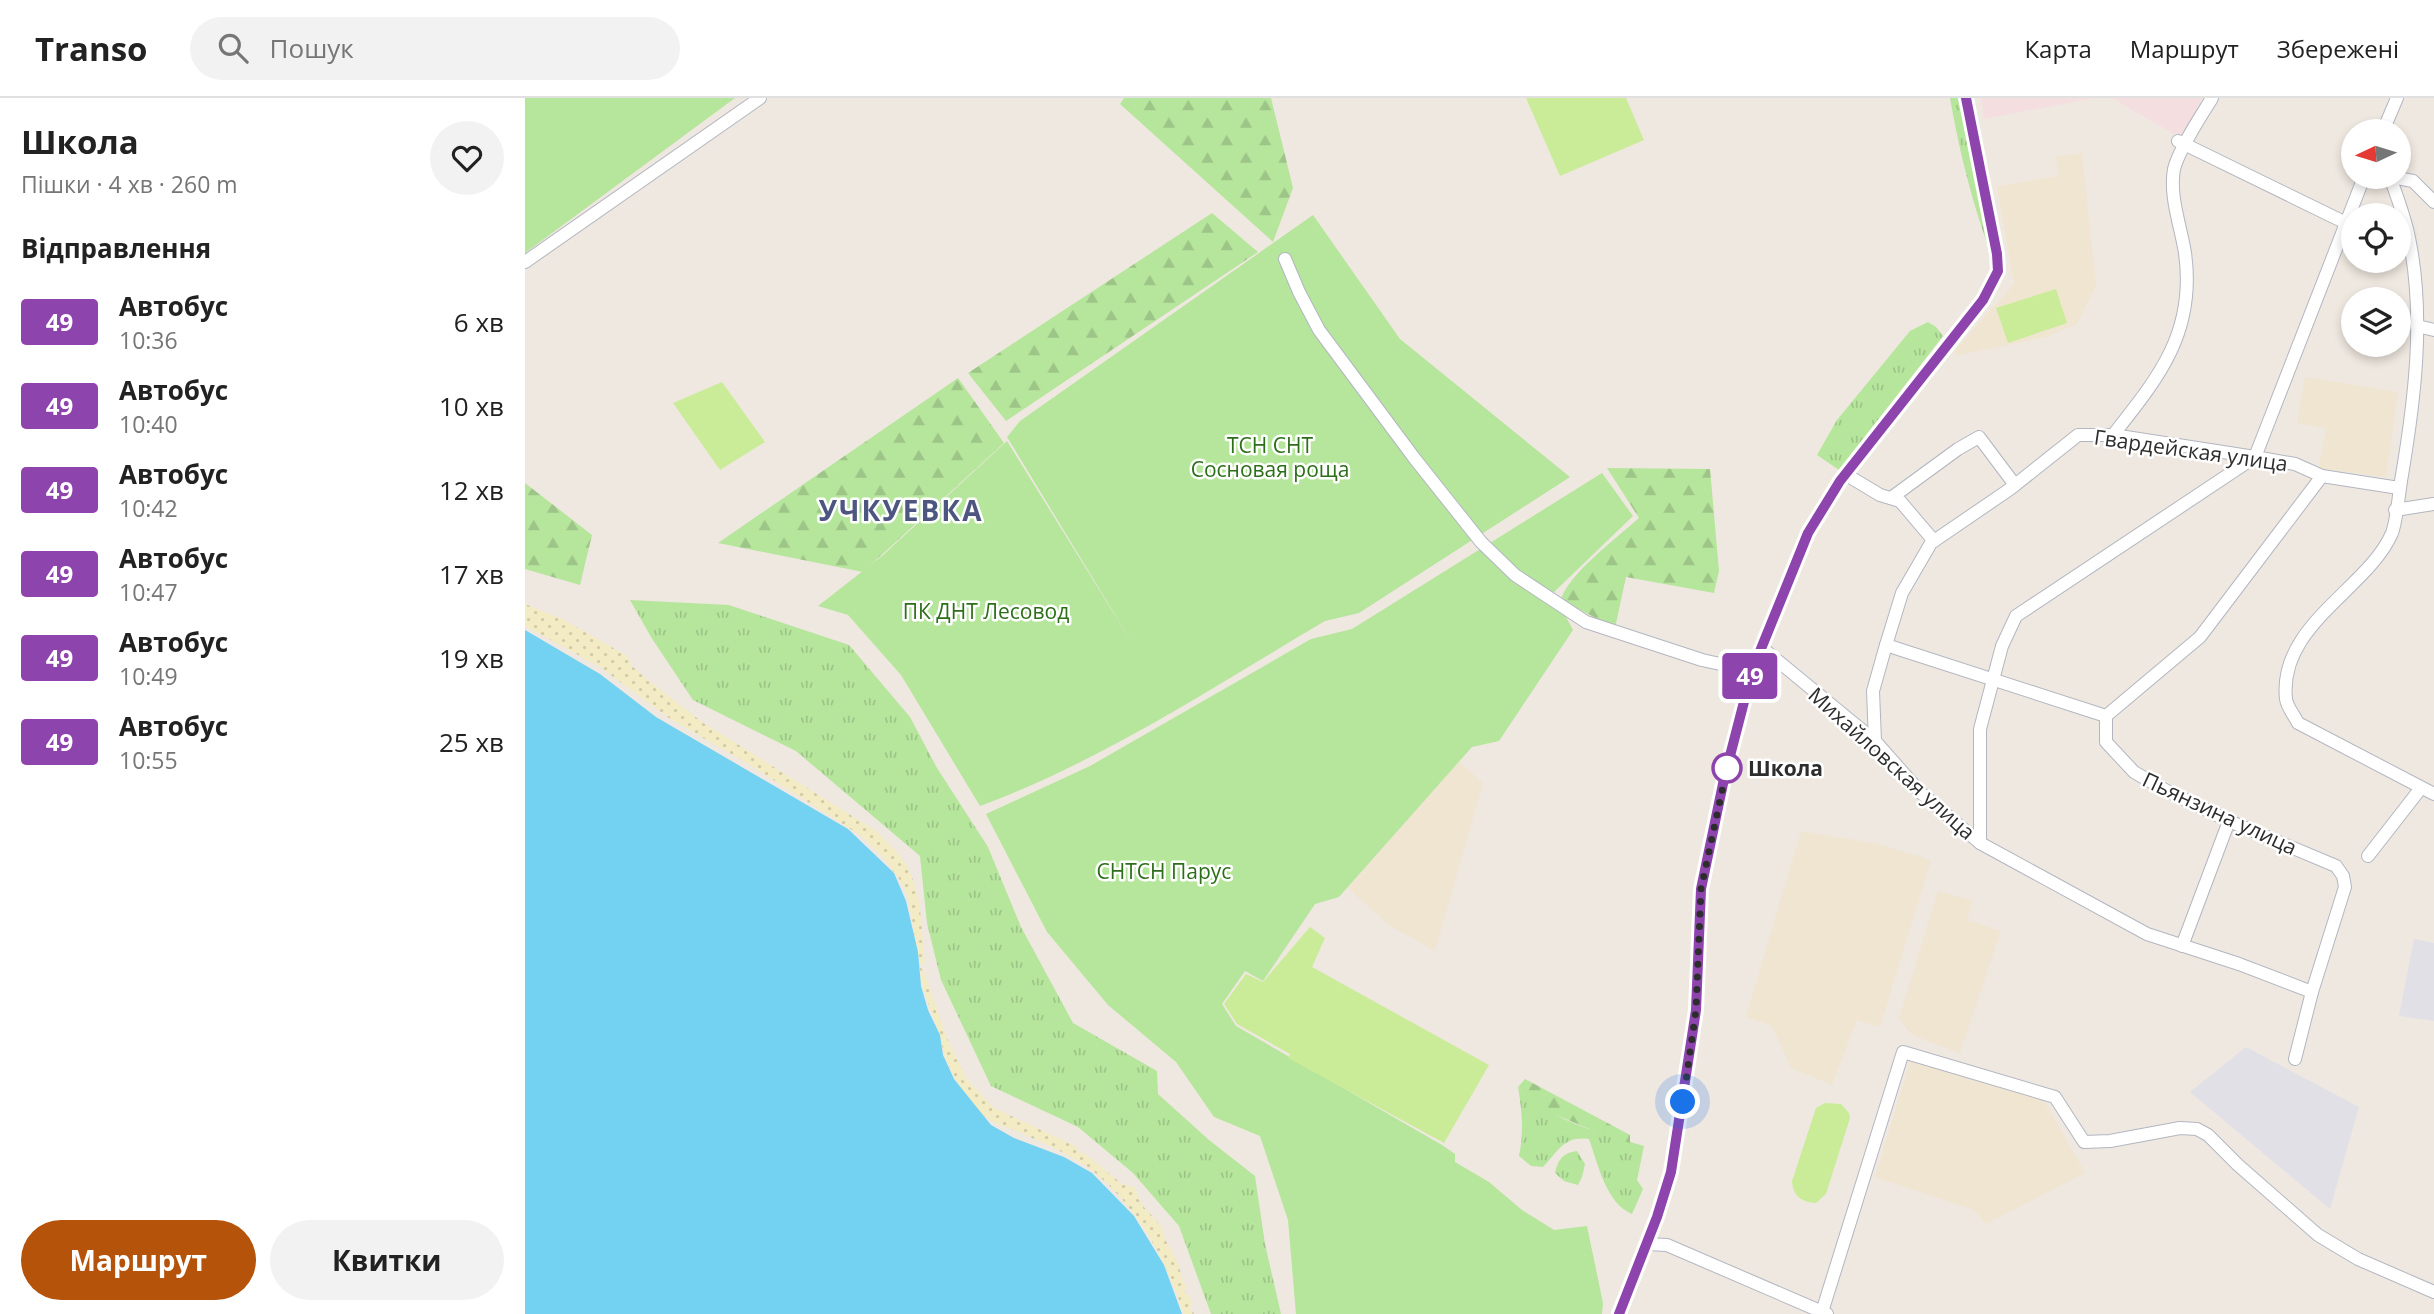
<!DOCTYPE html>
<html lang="uk">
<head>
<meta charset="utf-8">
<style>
	:root { --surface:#fff; --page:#f2f2f2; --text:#222; --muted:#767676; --line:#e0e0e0; --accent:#b45309 }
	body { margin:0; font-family:"Open Sans",sans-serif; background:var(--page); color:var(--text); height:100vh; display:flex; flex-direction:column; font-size:26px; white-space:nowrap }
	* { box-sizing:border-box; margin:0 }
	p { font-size:23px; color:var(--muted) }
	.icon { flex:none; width:38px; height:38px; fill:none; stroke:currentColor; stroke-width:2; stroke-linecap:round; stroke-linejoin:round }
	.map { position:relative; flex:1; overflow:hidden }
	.side { display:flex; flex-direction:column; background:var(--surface); width:525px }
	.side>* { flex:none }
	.badge { padding:0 14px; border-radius:5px; font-size:24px; line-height:46px }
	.needle { width:46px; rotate:266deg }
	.tools { position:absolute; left:1816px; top:21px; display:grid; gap:14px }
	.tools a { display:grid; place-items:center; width:70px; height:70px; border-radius:50%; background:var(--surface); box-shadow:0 4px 10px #0003; font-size:35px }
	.you { position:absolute; width:35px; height:35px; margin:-18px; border:5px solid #fff; border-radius:50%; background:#1a73e8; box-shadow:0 0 0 10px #1a73e833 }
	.map>.badge { position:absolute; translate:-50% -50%; box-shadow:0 0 0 4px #fff }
	h2 { padding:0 21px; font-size:26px; line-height:63px }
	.round { display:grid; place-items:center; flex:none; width:74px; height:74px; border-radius:37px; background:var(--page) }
	.overview { display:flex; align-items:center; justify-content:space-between; height:119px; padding:0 21px }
	h1 { font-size:33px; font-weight:700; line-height:52px }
	.button { display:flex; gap:14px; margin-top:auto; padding:14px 21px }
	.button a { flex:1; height:80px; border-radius:42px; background:var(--accent); color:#fff; font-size:28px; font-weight:700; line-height:80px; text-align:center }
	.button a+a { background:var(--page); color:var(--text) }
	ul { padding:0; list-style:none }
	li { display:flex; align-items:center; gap:21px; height:84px; padding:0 21px }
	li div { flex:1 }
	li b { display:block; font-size:26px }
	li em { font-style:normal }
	li .badge { min-width:77px; font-weight:700; text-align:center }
	header { display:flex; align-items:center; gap:42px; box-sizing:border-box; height:98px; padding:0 35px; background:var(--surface); border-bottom:2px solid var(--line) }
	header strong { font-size:33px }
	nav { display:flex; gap:38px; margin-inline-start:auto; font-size:24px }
	.search { width:490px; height:63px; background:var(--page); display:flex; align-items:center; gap:18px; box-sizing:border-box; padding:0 24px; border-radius:38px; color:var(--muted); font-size:26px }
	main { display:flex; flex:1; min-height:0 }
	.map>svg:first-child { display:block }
	.industrial { fill:#e2e0e7 }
	.education { fill:#f0e5d0 }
	.medical { fill:#f5dedf }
	.grass { fill:url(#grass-tufts) }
	.forest { fill:url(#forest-firs) }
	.sand { fill:url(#sand-dots) }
	.park { fill:#b6e59c }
	.pitch { fill:#caec98 }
	.water { fill:#73d1f1 }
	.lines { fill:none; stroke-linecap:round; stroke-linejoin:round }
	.minor-casing { stroke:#b3b6c1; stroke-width:14 }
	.minor { stroke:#fff; stroke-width:12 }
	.line-casing { stroke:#fff; stroke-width:16 }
	.line { stroke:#8e44ad; stroke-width:10 }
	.walk { stroke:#2d2d2d; stroke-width:7; stroke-dasharray:0 12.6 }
	.stop-dot { fill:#fff; stroke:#8e44ad; stroke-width:3.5 }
	.labels { text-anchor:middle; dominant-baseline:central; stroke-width:5; stroke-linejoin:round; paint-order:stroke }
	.park-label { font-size:21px; fill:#2d6e1a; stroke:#fff }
	.street-label { font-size:21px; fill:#2d2d2d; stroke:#fff }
	.stop-label { font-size:21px; font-weight:bold; fill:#2d2d2d; stroke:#fff; text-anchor:start }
	.district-label { font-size:28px; font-weight:bold; letter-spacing:2px; fill:#4c5680; stroke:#fff }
</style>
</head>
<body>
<header>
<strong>Transo</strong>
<div class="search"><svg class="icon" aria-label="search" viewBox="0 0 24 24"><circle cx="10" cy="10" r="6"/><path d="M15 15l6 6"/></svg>Пошук</div>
<nav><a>Карта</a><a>Маршрут</a><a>Збережені</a></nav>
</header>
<main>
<section class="side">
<div class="overview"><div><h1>Школа</h1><p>Пішки · 4 хв · 260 m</p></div><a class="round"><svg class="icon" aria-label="heart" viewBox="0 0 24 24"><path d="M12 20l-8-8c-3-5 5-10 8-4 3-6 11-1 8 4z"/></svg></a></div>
<h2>Відправлення</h2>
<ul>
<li><span class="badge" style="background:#8e44ad;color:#fff">49</span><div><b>Автобус</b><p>10:36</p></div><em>6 хв</em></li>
<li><span class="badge" style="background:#8e44ad;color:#fff">49</span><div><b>Автобус</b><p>10:40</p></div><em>10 хв</em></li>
<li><span class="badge" style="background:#8e44ad;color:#fff">49</span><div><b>Автобус</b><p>10:42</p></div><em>12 хв</em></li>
<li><span class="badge" style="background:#8e44ad;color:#fff">49</span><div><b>Автобус</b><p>10:47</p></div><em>17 хв</em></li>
<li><span class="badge" style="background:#8e44ad;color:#fff">49</span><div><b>Автобус</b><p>10:49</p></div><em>19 хв</em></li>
<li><span class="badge" style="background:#8e44ad;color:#fff">49</span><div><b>Автобус</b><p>10:55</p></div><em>25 хв</em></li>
</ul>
<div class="button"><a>Маршрут</a><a>Квитки</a></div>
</section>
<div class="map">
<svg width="1909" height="1216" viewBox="0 0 1909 1216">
	<defs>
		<pattern id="grass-tufts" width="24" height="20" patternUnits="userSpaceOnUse" patternTransform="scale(1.75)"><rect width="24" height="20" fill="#b6e59c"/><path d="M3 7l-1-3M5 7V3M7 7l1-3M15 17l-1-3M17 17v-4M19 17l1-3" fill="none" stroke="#9dc587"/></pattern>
		<pattern id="forest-firs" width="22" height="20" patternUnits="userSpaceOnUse" patternTransform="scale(1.75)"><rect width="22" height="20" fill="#b6e59c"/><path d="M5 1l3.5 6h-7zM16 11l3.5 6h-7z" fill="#9dc587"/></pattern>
		<pattern id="sand-dots" width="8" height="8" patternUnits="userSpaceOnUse" patternTransform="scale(1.75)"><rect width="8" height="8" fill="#f3ebc3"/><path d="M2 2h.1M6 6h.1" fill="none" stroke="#d1caa8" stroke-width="1.8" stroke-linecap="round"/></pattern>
	</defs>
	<rect width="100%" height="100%" fill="#efe8e0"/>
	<g class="industrial">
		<path d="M1889,841L1909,845V923L1874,918Z"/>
		<path d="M1721,949L1834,1009L1805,1111L1665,994Z"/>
	</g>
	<g class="education">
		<path d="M1557,55L1571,188L1552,226L1521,239L1430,258L1431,251L1489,186L1472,88L1533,78L1531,59Z"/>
		<path d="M1780,279L1873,294L1861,379L1794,370L1801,330L1772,325Z"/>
		<path d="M934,664L958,685L910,853L864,827L823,790Z"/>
		<path d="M1276,733L1354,746L1406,762L1355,929L1332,922L1307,987L1266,970L1247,928L1221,919Z"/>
		<path d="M1413,793L1448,803L1442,822L1476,833L1435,955L1387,937L1374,920Z"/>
		<path d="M1385,964L1517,999L1560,1075L1461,1126L1449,1112L1350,1079Z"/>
	</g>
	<g class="medical">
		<path d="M1456,0H1570L1459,21Z"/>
		<path d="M1587,0H1677L1656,40Z"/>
	</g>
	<g class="grass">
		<path d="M1425,0H1439L1466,157C1447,103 1435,57 1425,0Z"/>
		<path d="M1403,224L1411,229L1418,238L1314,372L1292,357L1312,322L1385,233Z"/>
		<path d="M105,502L204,507L324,547L385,619L412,670L463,749L496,829L548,925L632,973L633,996L684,1042L730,1078L740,1146L756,1216H686L654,1128L608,1075L553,1029L466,988L416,882L402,825L395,758L271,653L168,602L126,539Z"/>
		<path d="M993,989C1023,1022 1077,1036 1119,1048L1112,1082L1118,1091L1107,1116C1081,1105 1073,1066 1064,1041C1038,1038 1034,1053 1018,1069L1006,1068L994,1058C999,1034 997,1012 993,989Z"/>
		<path d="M1052,1053L1060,1066L1057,1079L1053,1087L1039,1083L1030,1075C1033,1061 1038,1055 1052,1053Z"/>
	</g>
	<g class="forest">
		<path d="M599,0H746L768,90L748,144L595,6Z"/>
		<path d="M687,115L733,154L481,323L443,275Z"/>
		<path d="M433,280L479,345L338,474L193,445Z"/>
		<path d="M1082,370L1185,371L1194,473L1189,495L1101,479L1090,530L1036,502C1042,477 1094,438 1114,420Z"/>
		<path d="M0,385L67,437L55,487L0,471Z"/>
		<path d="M1000,981L1105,1037V1045L1074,1035L1019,1012L1007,1004L993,989Z"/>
	</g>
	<g class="sand">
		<path d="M0,506L39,522L102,558L108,569L128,586L177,624L351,733C364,746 379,759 386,777C398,803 396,838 400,866H395L383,800L379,788L358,759L338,739L220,664L144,620L75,569L0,528Z"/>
		<path d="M397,869L422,940L441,980L469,1010L550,1048L555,1055H559L597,1086L609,1089L618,1108L637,1129L640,1141L653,1165L658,1183L662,1190L659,1192L668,1206L664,1209L669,1216H659C641,1162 614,1111 569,1074C545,1055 516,1044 489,1032C481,1029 472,1026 464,1021C447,1010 425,975 419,956C417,950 417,942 414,936C406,911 398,896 395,870Z"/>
	</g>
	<g class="park">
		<path d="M0,0H210L0,155Z"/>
		<path d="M788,117L875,241L1045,379L834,515L800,523C688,589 577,663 455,708L376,577L323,517L293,508L357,458L482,343L609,548L482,339L495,323Z"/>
		<path d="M1077,375L1108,418L1028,495L1048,532L974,643L947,649L814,799L790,806L738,883L720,873L697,906L711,928L917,1047L930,1056V1064L964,1084L997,1112L1029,1132L1062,1128L1078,1205L1077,1216H771L763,1122L735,1038L689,1019L651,964L583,907L522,834L461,716L565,668L786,541L827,531Z"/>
	</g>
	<g class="pitch">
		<path d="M1001,0H1101L1119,42L1035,78Z"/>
		<path d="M1531,191L1542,225L1483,245L1471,210Z"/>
		<path d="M197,284L240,344L195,372L148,305Z"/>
		<path d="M785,829L800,840L787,869L964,967L919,1045L763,960L765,956L712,926L699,906L721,876L738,884Z"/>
		<path d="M1300,1005L1316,1006L1324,1015L1325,1020L1301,1096L1291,1105C1276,1104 1268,1098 1267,1083L1291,1010Z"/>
	</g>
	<path class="water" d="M0,532L75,576L131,619L323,731L369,775L381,803L393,854L396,888L403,912L415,937L418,957L429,981L466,1027L489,1040L539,1059L567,1075L609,1118L639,1167L657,1216H0Z"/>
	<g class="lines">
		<g class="minor-casing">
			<g id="minor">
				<path d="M1858,33L1872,0"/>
				<path d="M1653,43L1821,125"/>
				<path d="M1865,79C1872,99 1880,119 1884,140C1900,217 1890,300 1877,377C1874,393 1872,422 1867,435C1843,491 1753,527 1761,601C1762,609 1769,617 1773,625L1909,696"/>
				<path d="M1867,79L1888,83L1909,104"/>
				<path d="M760,161L774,194L794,232L890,361L956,444L990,477L1061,524L1177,562L1227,573"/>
				<path d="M0,164L235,0"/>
				<path d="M1892,228L1909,232"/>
				<path d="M1588,337C1634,279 1671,234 1660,155C1656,129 1644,98 1649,71C1654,51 1676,18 1687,0"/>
				<path d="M1320,376L1355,397L1375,403L1409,443"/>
				<path d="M1366,400L1433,351L1454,339L1490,387"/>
				<path d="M1870,412L1909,406"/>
				<path d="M1361,547L1581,618"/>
				<path d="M1236,549L1350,643L1396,695L1455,745L1622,836L1714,866L1787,894L1770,961"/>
				<path d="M1350,643L1348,593L1361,547L1377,495L1406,445L1485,391L1553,337H1588L1730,359L1770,366L1797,378L1874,390"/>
				<path d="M1455,745V631L1477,548L1491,518L1730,359L1839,79"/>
				<path d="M1843,758L1896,690"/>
				<path d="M1657,848L1704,723"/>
				<path d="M1787,894L1820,789L1818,778L1811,768L1704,723L1642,693L1609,674L1581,644V618L1675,539L1797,378"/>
				<path d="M1121,1146L1142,1147L1302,1216"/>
				<path d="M1297,1214L1378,954L1530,999L1559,1044L1585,1043L1655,1030L1672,1031L1683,1037L1713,1067L1793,1137L1833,1161L1909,1194"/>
				<path d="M1094,1216L1132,1119L1146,1074L1171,912L1176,791L1199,681L1227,573L1283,435L1315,383L1458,202L1473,173L1472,156L1441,0"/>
			</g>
		</g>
		<use href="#minor" class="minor"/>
	</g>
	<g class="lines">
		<g class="line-casing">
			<path id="line" d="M1094,1216L1132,1119L1146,1074L1171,912L1176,791L1199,681L1227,573L1283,435L1315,383L1458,202L1473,173L1472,156L1441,0"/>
		</g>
		<use href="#line" class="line"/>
		<path class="walk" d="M1158,1004L1171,912L1176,791L1202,670"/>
	</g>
	<circle class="stop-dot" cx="1202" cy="670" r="14"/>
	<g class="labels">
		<g class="park-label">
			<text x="745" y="347">ТСН СНТ<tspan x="745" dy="24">Сосновая роща</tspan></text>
			<text x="461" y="513">ПК ДНТ Лесовод</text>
			<text x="639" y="773">СНТСН Парус</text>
		</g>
		<g class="street-label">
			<text transform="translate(1666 352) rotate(8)">Гвардейская улица</text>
			<text transform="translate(1367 665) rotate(42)">Михайловская улица</text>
			<text transform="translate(1695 715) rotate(25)">Пьянзина улица</text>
		</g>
		<g class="stop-label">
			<text x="1223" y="670">Школа</text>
		</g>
		<g class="district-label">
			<text x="376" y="412">УЧКУЕВКА</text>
		</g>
	</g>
</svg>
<div class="tools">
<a><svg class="needle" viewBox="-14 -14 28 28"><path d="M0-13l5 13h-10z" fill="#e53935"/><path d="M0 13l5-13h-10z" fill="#767676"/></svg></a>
<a><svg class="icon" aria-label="locate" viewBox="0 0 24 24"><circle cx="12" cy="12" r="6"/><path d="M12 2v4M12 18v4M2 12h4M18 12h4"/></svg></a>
<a><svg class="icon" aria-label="layers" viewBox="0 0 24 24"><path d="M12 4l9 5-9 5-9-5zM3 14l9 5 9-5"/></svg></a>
</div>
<div class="you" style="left:1158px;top:1004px"></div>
<b class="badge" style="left:1225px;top:578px;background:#8e44ad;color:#fff">49</b>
</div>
</main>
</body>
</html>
